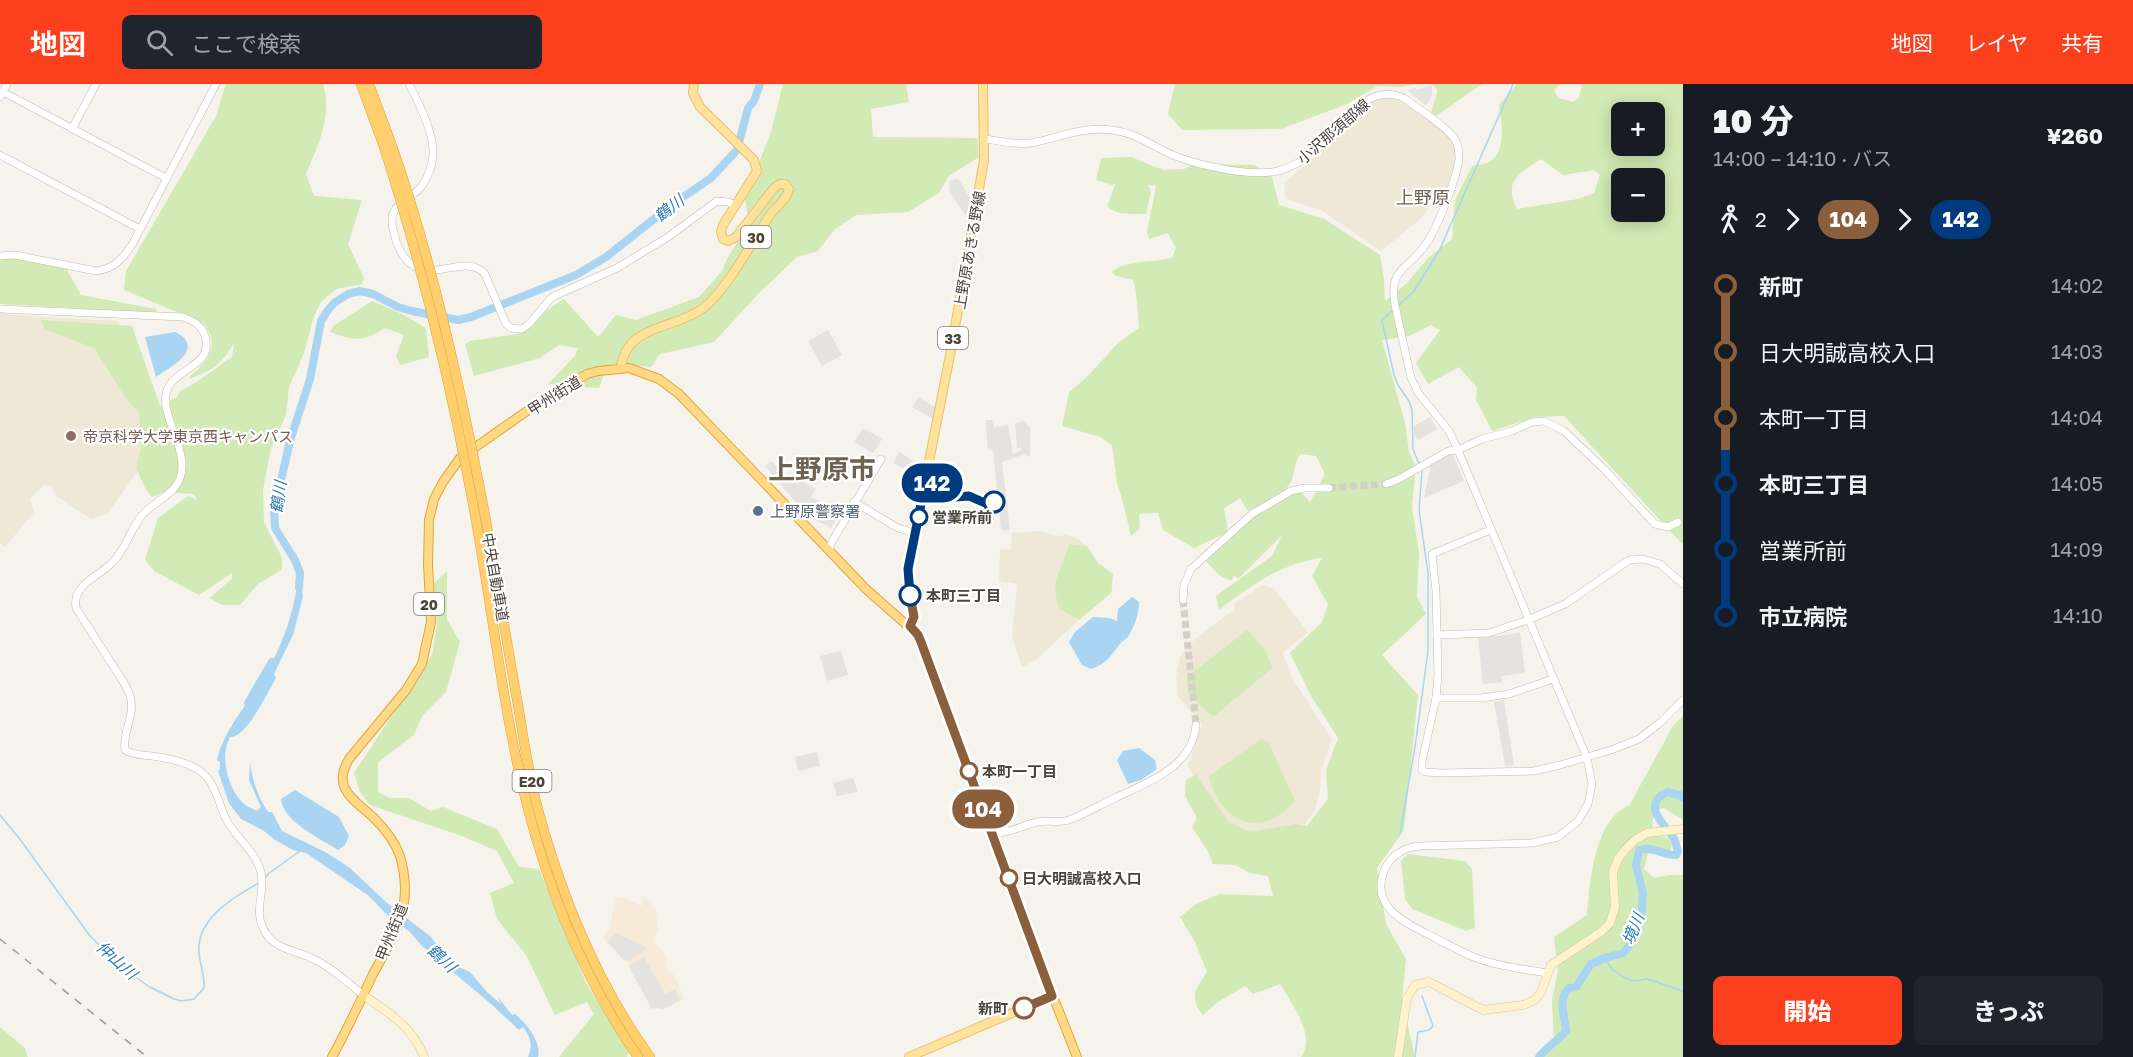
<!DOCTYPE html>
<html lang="ja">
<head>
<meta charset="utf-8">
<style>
	:root { --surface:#171b24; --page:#20242c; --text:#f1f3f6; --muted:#9ea1a6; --accent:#fc3f1d }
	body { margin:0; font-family:"Golos Text","Noto Sans JP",sans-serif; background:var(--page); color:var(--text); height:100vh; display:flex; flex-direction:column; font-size:22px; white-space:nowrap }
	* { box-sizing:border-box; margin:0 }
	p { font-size:20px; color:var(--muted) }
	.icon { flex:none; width:33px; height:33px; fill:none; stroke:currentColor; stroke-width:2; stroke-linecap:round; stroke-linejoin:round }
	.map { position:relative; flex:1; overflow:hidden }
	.drawer { display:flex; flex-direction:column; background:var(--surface); width:450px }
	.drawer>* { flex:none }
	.badge { padding:0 12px; border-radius:20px; font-size:21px; line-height:39px }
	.buttons { position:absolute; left:1611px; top:18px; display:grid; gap:12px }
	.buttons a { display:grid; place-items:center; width:54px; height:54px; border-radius:9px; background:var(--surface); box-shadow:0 3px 15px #0003; font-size:30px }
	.map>.badge { position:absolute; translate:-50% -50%; box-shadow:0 0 0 3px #fff }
	.legs { display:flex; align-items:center; gap:9px; height:66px; padding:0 30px; font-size:20px }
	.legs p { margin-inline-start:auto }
	.overview { display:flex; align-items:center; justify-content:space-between; height:102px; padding:0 30px }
	h1 { font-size:33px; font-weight:800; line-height:45px }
	.action { display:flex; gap:12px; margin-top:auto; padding:12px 30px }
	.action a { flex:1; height:69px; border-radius:9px; background:var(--accent); color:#fff; font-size:24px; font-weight:800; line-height:69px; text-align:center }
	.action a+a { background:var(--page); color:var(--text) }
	ul { padding:0 30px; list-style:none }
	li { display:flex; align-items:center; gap:21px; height:66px; font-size:22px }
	li i { display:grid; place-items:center; width:9px; height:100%; margin:0 8px; background:currentColor }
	li i::after { content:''; width:15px; height:15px; margin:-8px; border:4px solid; border-radius:50%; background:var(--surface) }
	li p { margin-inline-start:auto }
	li:first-child i { background:linear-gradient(#0000 50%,currentColor 0) }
	li:last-child i { background:linear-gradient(currentColor 50%,#0000 0) }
	header { display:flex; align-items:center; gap:36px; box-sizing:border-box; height:84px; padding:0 30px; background:var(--accent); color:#fff }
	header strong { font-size:28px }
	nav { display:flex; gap:33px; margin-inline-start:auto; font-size:21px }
	.search { width:420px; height:54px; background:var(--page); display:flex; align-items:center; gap:15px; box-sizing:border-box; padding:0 21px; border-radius:9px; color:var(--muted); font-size:22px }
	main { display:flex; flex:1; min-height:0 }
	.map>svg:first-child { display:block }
	.commercial { fill:#f7ead8 }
	.education { fill:#efe8d6 }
	.green { fill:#d2eab5; fill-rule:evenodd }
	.parking { fill:#e5e3e0 }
	.water { fill:#a9d4f2 }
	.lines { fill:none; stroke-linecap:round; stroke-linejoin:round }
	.stream { stroke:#a9d4f2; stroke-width:1.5 }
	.river { stroke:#a9d4f2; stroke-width:8 }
	.tertiary-tunnel { stroke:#d4d0c8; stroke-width:7; stroke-dasharray:7 3.5; stroke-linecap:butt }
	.tertiary-casing { stroke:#c2bbae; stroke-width:8 }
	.secondary-casing { stroke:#d6c79b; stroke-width:9 }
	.primary-casing { stroke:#e6c16a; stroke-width:10 }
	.trunk-casing { stroke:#e0a43c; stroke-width:10 }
	.motorway-casing { stroke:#e0a43c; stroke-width:10 }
	.tertiary { stroke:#fff; stroke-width:7 }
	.secondary { stroke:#fff3cd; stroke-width:8 }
	.primary { stroke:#ffe39c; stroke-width:8 }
	.trunk { stroke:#ffd985; stroke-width:8 }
	.motorway { stroke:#ffcf6e; stroke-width:9 }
	.rail { stroke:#9a9a9a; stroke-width:1.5; stroke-dasharray:8 8; stroke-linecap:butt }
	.motorway-bridge-casing { stroke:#e0a43c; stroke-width:10; stroke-linecap:butt }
	.motorway-bridge { stroke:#ffcf6e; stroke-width:9 }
	.line-1-casing { stroke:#fff; stroke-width:14 }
	.line-2-casing { stroke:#fff; stroke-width:14 }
	.line-1 { stroke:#8b5e3c; stroke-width:9 }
	.line-2 { stroke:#003b80; stroke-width:9 }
	.education-dot { fill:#8d6e63; stroke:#fff; stroke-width:2 }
	.stop-2-dot { fill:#fff; stroke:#003b80; stroke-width:3 }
	.service-dot { fill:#5c6f8a; stroke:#fff; stroke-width:2 }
	.stop-1-dot { fill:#fff; stroke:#8b5e3c; stroke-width:3 }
	.labels { text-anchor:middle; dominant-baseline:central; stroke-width:4.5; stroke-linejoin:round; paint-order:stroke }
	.shield { fill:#fff; stroke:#817c74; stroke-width:1.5 }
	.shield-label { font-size:14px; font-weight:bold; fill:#4b4439 }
	.street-label { font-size:15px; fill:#4b4439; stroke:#fff }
	.education-label { font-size:15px; fill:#785e54; stroke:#fff; text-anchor:start }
	.service-label { font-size:15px; fill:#4e5e75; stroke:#fff; text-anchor:start }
	.stop-label { font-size:15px; font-weight:bold; fill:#4b4439; stroke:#fff; text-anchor:start }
	.water-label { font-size:16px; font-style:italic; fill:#2e7ab2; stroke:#fff }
	.quarter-label { font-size:18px; fill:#6e6250; stroke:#fff }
	.town-label { font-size:27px; font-weight:bold; fill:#6e6250; stroke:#fff }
</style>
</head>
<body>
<header>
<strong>地図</strong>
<div class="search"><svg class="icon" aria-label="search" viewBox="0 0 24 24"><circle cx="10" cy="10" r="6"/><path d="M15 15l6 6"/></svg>ここで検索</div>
<nav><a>地図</a><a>レイヤ</a><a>共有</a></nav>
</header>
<main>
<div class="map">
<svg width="1683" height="973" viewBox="0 0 1683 973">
	<rect width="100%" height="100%" fill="#f6f3ec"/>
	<path class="commercial" d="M643,812L656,825L658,846L653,857L663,868L667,878L665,884L674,891L684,915L663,925L656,924L652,925L628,882V877L624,876L603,854L609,846L616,814L622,813L642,822Z"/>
	<g class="education">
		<path d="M1387,12L1402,16L1437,39L1458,62L1453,96L1418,137L1381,167L1321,126L1286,115L1284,99L1309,78L1362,27L1376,16Z"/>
		<path d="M0,228L11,231L119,237L138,323L146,376L107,430L91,435L55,411L52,402L43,401L30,415L34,428L5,463L0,459Z"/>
		<path d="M1041,447L1057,452L1066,451L1077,454L1087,463L1098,479L1113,490L1112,508L1098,518L1037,575L1022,583L1012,553L1017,500L999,497L1000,465L1011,466L1012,449Z"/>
		<path d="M1262,501L1273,504L1308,548L1283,569L1292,594L1332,656L1321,686L1320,706L1315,726L1305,740L1258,754L1221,737L1188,683L1202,640L1178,613L1176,594L1180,572L1194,556L1233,526L1235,519Z"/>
	</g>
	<g class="green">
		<path d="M226,0H323C333,31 318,62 306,90L314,112L362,116L348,160L364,194L362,200L336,205L321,218L314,232L304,269L289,303L286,331L271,364L263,406L264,438L282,474V486L258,500L240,521H222L209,514L232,495V489L199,511L154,487L145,476L158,434L188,412L197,416L194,410L164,408L152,413L146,406L136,384L141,364L139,329L125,313L94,264L44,245L41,236L132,242L160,322L177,313L180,307L198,297L232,273L234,259C222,280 212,286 190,295L189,293C207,278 222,262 203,239L124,206L126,187L216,32Z"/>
		<path d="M783,0H906L909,18L871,25L873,53L977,54L979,73L949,92L939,109L908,128L856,131L835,145L818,167L797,173L758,210L714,258L660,270L651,283L613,280L603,293L599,304L548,300L575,272L578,264L559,261L540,274L474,292L465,260L470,257L523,249L547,226L564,215L598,253L616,231L636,236L699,213L722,187L727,175L749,139L745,114L760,88V76L771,48Z"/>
		<path d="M1175,0H1417L1401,3L1377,2L1347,20L1281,45L1182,46L1168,30Z"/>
		<path d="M1432,0H1482L1436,32L1431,28L1438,6Z"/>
		<path d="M1517,0H1560L1554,6L1558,14L1574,18L1579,13L1582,0H1683V458L1681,459L1564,332L1536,333L1492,347L1476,316L1477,304L1459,283L1428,300L1416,279L1440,246L1431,241L1409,252L1382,256L1405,339L1409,368L1416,382L1412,423L1419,469L1417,513L1426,530L1382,571L1418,611L1404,746L1377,784L1386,840L1406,875L1402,916L1415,973H1301C1317,952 1291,919 1280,900L1253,910L1245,902L1218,918L1203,931C1188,913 1196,905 1207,888L1195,858L1180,833L1196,820L1219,810L1273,812L1268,792L1250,789L1235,781L1213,780L1207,766L1192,743L1197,734L1185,712L1186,696L1197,690L1201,698L1229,738L1250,748L1295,740L1307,742L1328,715L1326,686L1338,654L1311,612L1290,569L1322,538L1328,520L1312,492L1322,474C1282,479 1250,502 1219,526L1216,512L1272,472L1282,451L1238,495L1235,491L1231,497L1219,491L1203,474L1252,430L1298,405L1310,418L1325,390L1316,372L1301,370C1292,379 1296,391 1289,401C1280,414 1262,420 1248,427L1240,414L1224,424L1228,448L1194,464L1163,446L1158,429L1139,430L1140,444L1131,452L1123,418L1117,399L1112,361L1100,353L1062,342L1069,308L1086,294L1119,258L1139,244C1138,232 1137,205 1133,196L1116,192L1112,188C1127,175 1153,179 1172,174L1176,164L1168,149L1149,155L1147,148L1156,102L1148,101L1151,108L1146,130C1131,130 1118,132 1107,122L1116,99L1112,101L1096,96L1101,74L1131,73L1163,86L1184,85L1195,80L1254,81L1272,93L1279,121L1324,135L1380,171L1384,195L1385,217L1406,200L1429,173L1452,155L1455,116L1472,82C1477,81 1487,80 1491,77C1507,65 1501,38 1499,21ZM1622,28H1654V62H1622ZM1541,75L1563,91L1594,86L1600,91L1594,109L1578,115L1517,125C1503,96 1519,90 1541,75ZM1622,94H1654V128H1622Z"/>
		<path d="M0,172L68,182V188L81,211L156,225L157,229L0,220Z"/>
		<path d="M372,217L402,230L426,244L429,273L400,281L396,272L404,251L385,244C363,258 355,257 330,248L333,242Z"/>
		<path d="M1069,460L1087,462L1098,479L1113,490L1111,509L1079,536L1059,525C1057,516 1054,506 1056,497C1060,484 1066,473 1069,460Z"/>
		<path d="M447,487V535L460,558L446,608L422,632L414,651L378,678V708L390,714H409L431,727L443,723L497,745L519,783L539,785L586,899L629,968L627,973H559L594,930L587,918L555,931L526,871L497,835L490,809L514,799L497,767L459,751L370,721L360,708L354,689L432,571L437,540L434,499Z"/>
		<path d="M1247,546L1266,567L1272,584L1213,633L1188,609L1187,593Z"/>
		<path d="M1683,632V736L1664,724L1655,726C1650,746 1651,751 1673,755L1669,774L1648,769L1644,785L1654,794L1671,791H1683V973H1537L1554,961L1552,916L1558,887L1554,853L1587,831C1590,799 1594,735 1629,722L1673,642Z"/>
		<path d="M1261,655L1268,657L1295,717C1261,756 1220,740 1209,692Z"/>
		<path d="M1408,770L1465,777L1472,785L1475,844L1466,847L1412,825L1405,815L1401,777Z"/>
		<path d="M0,943L25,964L28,973H0Z"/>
	</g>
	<g class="parking">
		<path d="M1427,2H1432V11L1428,19L1425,21L1408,7L1414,4L1419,5Z"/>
		<path d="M958,94L972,117L971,125L965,131L950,108L949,97Z"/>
		<path d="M828,246L842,271L822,282L808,257Z"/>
		<path d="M918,313L935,323L933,335L912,323Z"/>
		<path d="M1430,333L1437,345L1418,356L1414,351V342Z"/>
		<path d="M986,336H992L994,343L1008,341L1013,370L1021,366V364H1017L1015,339L1023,337L1030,343V372L1027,373L1026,370L1002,378L1010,446H1001L993,366L987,363Z"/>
		<path d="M863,344L882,355L873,369L854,358Z"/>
		<path d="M899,368L917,379L912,389L893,379Z"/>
		<path d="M1452,369L1464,397L1424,414L1430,385L1427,380Z"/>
		<path d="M772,377L792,400L796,394L816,405L811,413L840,429L831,444L808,432L765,382Z"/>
		<path d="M1520,549L1525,589L1501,592L1502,598L1483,600L1478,554Z"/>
		<path d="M841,567L848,591L827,597L820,572Z"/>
		<path d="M1504,616L1514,681L1505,682L1494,618Z"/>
		<path d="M817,668L820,682L798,687L795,673Z"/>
		<path d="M853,694L858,708L837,712L833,699Z"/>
		<path d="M615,849L635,858L648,864L628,877L624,876L607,858Z"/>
		<path d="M644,873L665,910L675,905L680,917L663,925L656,924L652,925L629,882Z"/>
	</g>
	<g class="water">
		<path d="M175,248C207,264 171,283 156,293L145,253Z"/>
		<path d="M299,489L303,512L293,551L274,590L276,594C267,609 247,653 230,653C219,673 228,705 244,720C248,723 253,725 257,727L261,723L249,696L250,678C252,696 258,713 268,728H272L282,747L327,769L350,784L386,818L431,853L443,869L459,883L470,888L487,908L501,920L498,913L512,931L515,930C526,939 542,958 538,973H528C533,960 531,955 523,943L519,946L491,920L422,862L409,847L392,836L369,812L306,769L293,766L275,756L264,747L241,735L229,719L218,687L220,685V678L217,676C225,644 245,624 262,596C283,562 294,529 299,489Z"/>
		<path d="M1132,513L1139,518C1139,528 1135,542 1129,551C1127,555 1122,557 1119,561C1110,573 1106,580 1091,585L1082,581L1069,558L1075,548L1093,533L1110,534L1117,537L1118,525Z"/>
		<path d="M1139,664L1155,676L1157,685L1141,696L1128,700L1117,676L1123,667Z"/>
		<path d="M295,706L339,733L349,752L345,761L338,766C321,755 282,737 281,715Z"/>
	</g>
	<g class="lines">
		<g class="stream">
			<path d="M1399,221L1414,207L1439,167L1513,0"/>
			<path d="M1393,226L1382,236L1394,291L1398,301L1409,317L1412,326L1413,365L1419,380"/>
			<path d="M0,731L19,754L90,852L125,886L150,903L174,915L182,917L194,915L204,904C205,890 198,877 199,863C200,832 236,812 260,798"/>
			<path d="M1400,749L1415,663L1428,567V489L1419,426L1422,387"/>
			<path d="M264,796L268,790L300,767"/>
			<path d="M1604,874L1613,886L1625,894L1634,897L1648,895L1683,907"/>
			<path d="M1415,973L1418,948L1429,946L1433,942L1422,912"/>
		</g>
		<g class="river">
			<path d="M299,503L300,489L295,476L275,444L274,427L290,357L310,295L321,237L328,226L334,219L348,210L360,207L373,210L398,223L412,227L458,236L471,233L576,191L606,173L673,120L711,94L737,66L748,24L754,17L760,0"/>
			<path d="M248,619L272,578"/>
			<path d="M1539,973C1546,963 1558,957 1566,947C1565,932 1557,916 1569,904L1576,903L1591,880L1602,875L1623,869L1631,859L1634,846L1641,834L1643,809L1636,781L1639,766C1653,762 1663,771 1676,771L1678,767C1676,763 1676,756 1673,753C1663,739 1641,721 1667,708L1680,711L1683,714"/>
		</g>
		<g class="tertiary-tunnel">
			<path d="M1329,404L1386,400"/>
			<path d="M1183,516L1196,641"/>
		</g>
		<g class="tertiary-casing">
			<g id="tertiary">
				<path d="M409,0C418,17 434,50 433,69C433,80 428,94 421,103C406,120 385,120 394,149C396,158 399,167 405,174C428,204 464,167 485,190L506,240L511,244L522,245L529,240L552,213L617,184L668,153L717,117L728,118L735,121"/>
				<path d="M3,8L166,94"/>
				<path d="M0,13L7,0"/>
				<path d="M72,45L96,0"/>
				<path d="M985,55C1000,57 1016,61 1031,59C1059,54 1082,42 1112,46C1141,50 1150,62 1175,72C1201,82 1251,93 1278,87C1286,85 1293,81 1300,78L1368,16C1382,8 1398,8 1411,19C1422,28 1449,44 1456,57C1458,62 1459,70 1459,75C1457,93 1437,145 1426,160C1409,186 1388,183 1395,221L1411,294L1419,310L1449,347L1458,366L1587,674L1592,700L1588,720L1578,737L1558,753L1532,759L1420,762C1404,763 1390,772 1384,787C1369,826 1411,841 1437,855C1451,862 1464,870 1479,875C1501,883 1524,885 1547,889"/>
				<path d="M0,71L140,145"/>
				<path d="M0,172L15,171L96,187C114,185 124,174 133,159L216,0"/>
				<path d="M0,225L183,233C192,236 200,240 204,249C216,280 180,283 169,302C153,329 199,373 175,403C166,414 153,420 143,430C130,445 126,466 111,480C97,493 72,501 76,524L124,599C126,603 129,608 130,612C136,630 122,648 125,666C133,671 143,671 152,672C168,674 187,678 200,687C216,699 218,718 226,735C235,753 256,768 261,788C266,811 251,828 267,851C278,866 295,866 311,874C330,882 347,898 363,911"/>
				<path d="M926,395L956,413L969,412L985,419L994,418"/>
				<path d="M1386,400L1399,395L1448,367L1458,366L1482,355L1512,347L1532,338L1544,337L1564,347L1604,385L1655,440L1668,443L1678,438"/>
				<path d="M854,418L898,444L916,449"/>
				<path d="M1490,446L1432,470L1436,507L1438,591L1436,614L1422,678V686L1425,688L1443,689L1534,687L1560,681L1611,666L1639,655L1661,638L1683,616"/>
				<path d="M830,467V461L881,375"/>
				<path d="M1183,516L1184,501L1191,485L1252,430L1291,407L1304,404H1329"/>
				<path d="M1437,551L1489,549L1528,536L1565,520L1629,476L1643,475L1660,480L1683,500"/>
				<path d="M1436,614H1481L1509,610L1553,595"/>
				<path d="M993,750C1009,749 1021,742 1037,738C1048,736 1059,739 1069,736C1085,730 1100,721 1115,714C1148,698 1192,684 1196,641"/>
			</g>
		</g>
		<g class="secondary-casing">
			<g id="secondary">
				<path d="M363,911C388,928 413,943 424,973"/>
				<path d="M1398,973L1407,914L1415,901L1429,898L1483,926L1523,921L1535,916L1541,908L1551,881L1601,848L1610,839L1615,823L1613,788L1618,775L1625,766L1635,756L1647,749L1683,745"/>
			</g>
		</g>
		<g class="primary-casing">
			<g id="primary">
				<path d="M621,284C626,240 673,246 702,225C726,208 752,157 770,131C776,122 787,116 789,105L785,100H780L774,104L736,153L728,157L723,155L721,147L723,141L757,87L754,76L700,23L693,9L694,0"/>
				<path d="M910,542L914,533L909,507L910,474L951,266L984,76L983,0"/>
				<path d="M909,973L1052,912"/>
			</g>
		</g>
		<g class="trunk-casing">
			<path id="trunk" d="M332,973C347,946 360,918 373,890C385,868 400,843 404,818C406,804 404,786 400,772C395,758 385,745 374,734C355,716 331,705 349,675L406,606L422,580L431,538L428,480L429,436L434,415L443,398L460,374L527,327L587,290L598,287L629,284L659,295L679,310L866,505L918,551L1038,874L1077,973"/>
		</g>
		<g class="motorway-casing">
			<g id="motorway">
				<path d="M361,0L384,63"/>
				<path d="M369,0L391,59"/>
				<path d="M479,400C493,471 504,543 517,615C523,651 528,687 537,722C561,811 596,898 650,973"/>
				<path d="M470,404C491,510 501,621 528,725C551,813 586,898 638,973"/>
			</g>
		</g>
		<use href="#tertiary" class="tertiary"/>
		<use href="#secondary" class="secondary"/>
		<use href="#primary" class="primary"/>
		<use href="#trunk" class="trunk"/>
		<use href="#motorway" class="motorway"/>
		<path class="rail" d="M0,855L147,973"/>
		<g class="motorway-bridge-casing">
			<g id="motorway-bridge">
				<path d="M391,59C430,170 456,285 479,400"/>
				<path d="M384,63C420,175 448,288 470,404"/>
			</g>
		</g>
		<use href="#motorway-bridge" class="motorway-bridge"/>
	</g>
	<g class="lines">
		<g class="line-1-casing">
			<path id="line-1" d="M910,511L914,533L910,542L918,551L921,558L1052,912L1024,924"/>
		</g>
		<g class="line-2-casing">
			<path id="line-2" d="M910,511L908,485L926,395L956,413L969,412L985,419L994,418"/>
		</g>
		<use href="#line-1" class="line-1"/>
		<use href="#line-2" class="line-2"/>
	</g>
	<circle class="education-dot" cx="71" cy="352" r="6"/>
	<g class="stop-2-dot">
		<circle cx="994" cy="418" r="10"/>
		<circle cx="919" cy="433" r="8"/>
		<circle cx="910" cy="511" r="10"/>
	</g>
	<circle class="service-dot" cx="758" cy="427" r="6"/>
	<g class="stop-1-dot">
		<circle cx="969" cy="687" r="8"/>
		<circle cx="1009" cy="794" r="8"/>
		<circle cx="1024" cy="924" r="10"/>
	</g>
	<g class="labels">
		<g class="shield">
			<rect x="741" y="142" width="30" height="22" rx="4.5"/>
			<rect x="938" y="243" width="30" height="22" rx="4.5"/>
			<rect x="414" y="509" width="30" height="22" rx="4.5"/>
			<rect x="512.5" y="686" width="39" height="22" rx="4.5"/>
		</g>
		<g class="shield-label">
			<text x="756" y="153">30</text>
			<text x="953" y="254">33</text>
			<text x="429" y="520">20</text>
			<text x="532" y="697">E20</text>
		</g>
		<g class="street-label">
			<text transform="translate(1333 47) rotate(-41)">小沢那須部線</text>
			<text transform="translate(969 166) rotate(-80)">上野原あきる野線</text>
			<text transform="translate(554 311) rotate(-32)">甲州街道</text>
			<text transform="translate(496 493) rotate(80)">中央自動車道</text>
			<text transform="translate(391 848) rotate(-68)">甲州街道</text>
		</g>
		<g class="education-label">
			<text x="83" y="352">帝京科学大学東京西キャンパス</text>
		</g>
		<g class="service-label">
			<text x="770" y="427">上野原警察署</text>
		</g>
		<g class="stop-label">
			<text x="932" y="433">営業所前</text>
			<text x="926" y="511">本町三丁目</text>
			<text x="982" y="687">本町一丁目</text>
			<text x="1022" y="794">日大明誠高校入口</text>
			<text x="1008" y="924" text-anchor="end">新町</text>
		</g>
		<g class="water-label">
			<text transform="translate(669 124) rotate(-38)">鶴川</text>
			<text transform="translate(278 413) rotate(-82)">鶴川</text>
			<text transform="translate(1633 845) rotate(-68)">境川</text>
			<text transform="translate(442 874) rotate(43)">鶴川</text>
			<text transform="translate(117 876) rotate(42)">仲山川</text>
		</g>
		<g class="quarter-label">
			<text x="1423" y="113">上野原</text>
		</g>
		<g class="town-label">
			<text x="822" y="385">上野原市</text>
		</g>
	</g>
</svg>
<div class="buttons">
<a>+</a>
<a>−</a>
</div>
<b class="badge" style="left:983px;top:725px;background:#8b5e3c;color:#fff">104</b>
<b class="badge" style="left:932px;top:399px;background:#003b80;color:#fff">142</b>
</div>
<section class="drawer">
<div class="overview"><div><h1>10 分</h1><p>14:00 – 14:10 · バス</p></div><b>¥260</b></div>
<div class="legs"><svg class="icon" aria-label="walk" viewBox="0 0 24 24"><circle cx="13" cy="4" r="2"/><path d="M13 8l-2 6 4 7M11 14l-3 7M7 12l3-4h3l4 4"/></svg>2<svg class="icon" aria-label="forward" viewBox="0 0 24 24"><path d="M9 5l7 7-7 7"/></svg><b class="badge" style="background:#8b5e3c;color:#fff">104</b><svg class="icon" aria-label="forward" viewBox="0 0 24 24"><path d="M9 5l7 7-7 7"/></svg><b class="badge" style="background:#003b80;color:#fff">142</b></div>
<ul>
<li><i style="color:#8b5e3c"></i><b>新町</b><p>14:02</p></li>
<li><i style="color:#8b5e3c"></i><span>日大明誠高校入口</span><p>14:03</p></li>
<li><i style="color:#8b5e3c"></i><span>本町一丁目</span><p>14:04</p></li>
<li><i style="color:#003b80"></i><b>本町三丁目</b><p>14:05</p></li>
<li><i style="color:#003b80"></i><span>営業所前</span><p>14:09</p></li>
<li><i style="color:#003b80"></i><b>市立病院</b><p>14:10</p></li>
</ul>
<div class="action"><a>開始</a><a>きっぷ</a></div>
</section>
</main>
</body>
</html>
